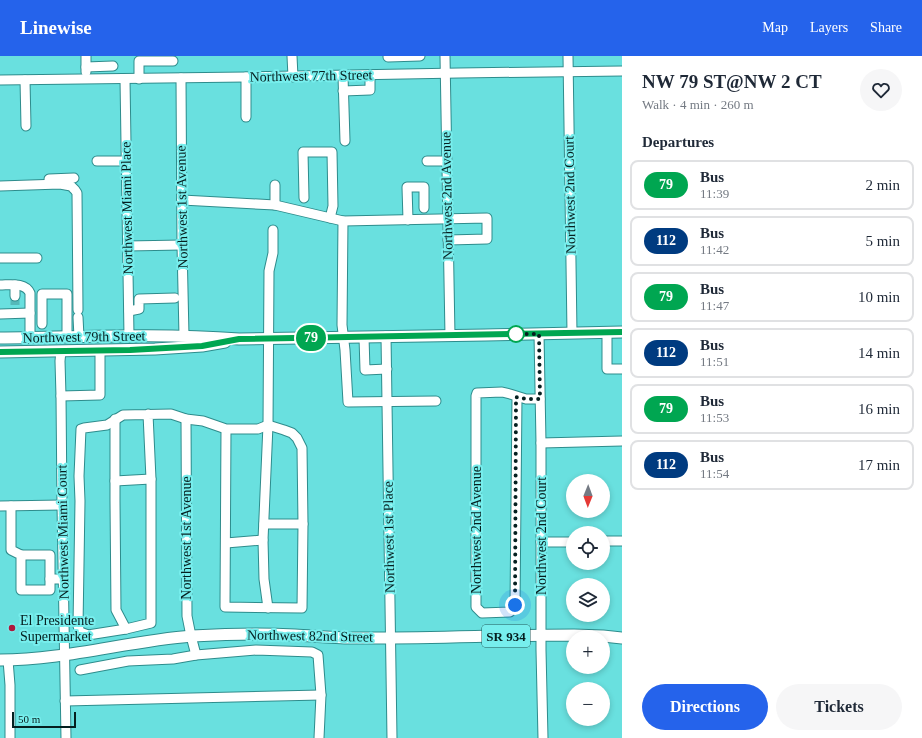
<!DOCTYPE html>
<html lang="en">
<head>
<meta charset="utf-8">
<style>
	:root { --surface:#fff; --page:#f6f6f7; --text:#1f2937; --muted:#747a83; --line:#e0e1e3; --accent:#2563eb }
	body { margin:0; font-family:Georgia,serif; background:var(--page); color:var(--text); height:100vh; display:flex; flex-direction:column; font-size:15px; white-space:nowrap }
	* { box-sizing:border-box; margin:0 }
	p { font-size:13px; color:var(--muted) }
	.icon { flex:none; width:22px; height:22px; fill:none; stroke:currentColor; stroke-width:2; stroke-linecap:round; stroke-linejoin:round }
	.map { position:relative; flex:1; overflow:hidden }
	.details { display:flex; flex-direction:column; background:var(--surface); width:300px }
	.details>* { flex:none }
	.badge { padding:0 8px; border-radius:13px; font-size:14px; line-height:26px }
	.needle { width:26px; rotate:181deg }
	.buttons { position:absolute; left:566px; top:418px; display:grid; gap:8px }
	.buttons a { display:grid; place-items:center; width:44px; height:44px; border-radius:50%; background:var(--surface); box-shadow:0 2px 6px #0003; font-size:20px }
	.scale { position:absolute; left:12px; bottom:10px; width:64px; box-sizing:border-box; padding-left:4px; border:2px solid #051f1f; border-top:0; font-size:11px; line-height:14px; white-space:nowrap; color:#051f1f; -webkit-text-stroke:3px #77eeed; paint-order:stroke }
	.you { position:absolute; width:20px; height:20px; margin:-10px; border:3px solid #fff; border-radius:50%; background:#1a73e8; box-shadow:0 0 0 6px #1a73e833 }
	.map>.badge { position:absolute; translate:-50% -50%; box-shadow:0 0 0 2px #fff }
	h2 { padding:0 20px; font-size:15px; line-height:36px }
	.round { display:grid; place-items:center; flex:none; width:42px; height:42px; border-radius:21px; background:var(--page) }
	.head { display:flex; align-items:center; justify-content:space-between; height:68px; padding:0 20px }
	h1 { font-size:19px; font-weight:600; line-height:30px }
	.button { display:flex; gap:8px; margin-top:auto; padding:8px 20px }
	.button a { flex:1; height:46px; border-radius:24px; background:var(--accent); color:#fff; font-size:16px; font-weight:600; line-height:46px; text-align:center }
	.button a+a { background:var(--page); color:var(--text) }
	ul { padding:0; list-style:none }
	li { display:flex; align-items:center; gap:12px; height:50px; margin:0 8px 6px; padding:0 12px; border:2px solid var(--line); border-radius:8px }
	li div { flex:1 }
	li b { display:block; font-size:15px }
	li em { font-style:normal }
	li .badge { min-width:44px; font-weight:700; text-align:center }
	header { display:flex; align-items:center; gap:24px; box-sizing:border-box; height:56px; padding:0 20px; background:var(--accent); color:#fff }
	header strong { font-size:19px }
	nav { display:flex; gap:22px; margin-inline-start:auto; font-size:14px }
	main { display:flex; flex:1; min-height:0 }
	.map>svg:first-child { display:block }
	.lines { fill:none; stroke-linecap:round; stroke-linejoin:round }
	.minor-tunnel { stroke:#55b9b9; stroke-width:9; stroke-dasharray:9 4.5; stroke-linecap:butt }
	.minor-casing { stroke:#2e8c8c; stroke-width:11 }
	.major-casing { stroke:#2e8c8c; stroke-width:13 }
	.minor { stroke:#fff; stroke-width:9 }
	.major { stroke:#fff; stroke-width:11 }
	.line-casing { stroke:#fff; stroke-width:9 }
	.line { stroke:#00a651; stroke-width:6 }
	.walk { stroke:#051f1f; stroke-width:4; stroke-dasharray:0 7.2 }
	.stop-dot { fill:#fff; stroke:#00a651; stroke-width:2 }
	.poi-dot { fill:#ad183d; stroke:#77eeed; stroke-width:1.5 }
	.labels { text-anchor:middle; dominant-baseline:central; stroke-width:4; stroke-linejoin:round; paint-order:stroke }
	.shield { fill:#77eeed; stroke:#275d5d; stroke-width:1 }
	.shield-label { font-size:13px; font-weight:bold; fill:#051f1f }
	.street-label { font-size:14px; fill:#051f1f; stroke:#77eeed }
	.poi-label { font-size:14px; fill:#051f1f; stroke:#77eeed; text-anchor:start }
</style>
</head>
<body>
<header>
<strong>Linewise</strong>
<nav><a>Map</a><a>Layers</a><a>Share</a></nav>
</header>
<main>
<div class="map">
<svg width="622" height="682" viewBox="0 0 622 682">
	<rect width="100%" height="100%" fill="#69e0df"/>
	<g class="lines">
		<path class="minor-tunnel" d="M15,240V254"/>
		<g class="minor-casing">
			<g id="minor">
				<path d="M86,0V16"/>
				<path d="M292,0L293,21"/>
				<path d="M445,0L450,280"/>
				<path d="M568,0L572,277"/>
				<path d="M388,1L420,0"/>
				<path d="M86,11L113,10"/>
				<path d="M343,20L345,85"/>
				<path d="M246,21V61"/>
				<path d="M181,22L182,189L184,280"/>
				<path d="M125,23L129,280"/>
				<path d="M139,23V5H173"/>
				<path d="M0,24L246,21L459,17L622,15"/>
				<path d="M25,24L26,70"/>
				<path d="M343,35L370,34V19"/>
				<path d="M97,105H126"/>
				<path d="M427,105H446"/>
				<path d="M49,123L74,122"/>
				<path d="M275,129V149"/>
				<path d="M0,130L60,128L71,130L75,134L77,137L78,254"/>
				<path d="M304,142L303,96H332L333,150L330,162"/>
				<path d="M182,144L275,149L343,165L487,162V183L448,184"/>
				<path d="M408,164L407,131H424V152"/>
				<path d="M343,165L342,269L345,294L348,346L436,345"/>
				<path d="M127,190L182,189"/>
				<path d="M0,202H37"/>
				<path d="M0,229C10,229 25,226 30,237V282"/>
				<path d="M15,240V229"/>
				<path d="M129,255L139,253V243L175,242"/>
				<path d="M0,258L30,257"/>
				<path d="M78,261L79,281"/>
				<path d="M42,268V238H67V281"/>
				<path d="M607,276V313H622"/>
				<path d="M539,278L541,387V594L543,682"/>
				<path d="M386,280L392,682"/>
				<path d="M364,281L365,314L387,313"/>
				<path d="M61,295L60,305L61,340L62,449L66,682"/>
				<path d="M61,340L100,339V294"/>
				<path d="M517,341L515,549L510,556L482,557L476,551V340L477,337L502,336L510,338L526,343H540"/>
				<path d="M148,358L151,423V567L126,573L88,579L80,576L78,570L80,445L79,420L81,373L84,372L107,369L123,359L171,358L186,363L203,365L226,373H258L268,369L284,374L292,377L297,382L302,392L303,468L302,552L225,551L226,373"/>
				<path d="M115,363V445L116,554L126,573"/>
				<path d="M186,363L187,560L191,580L196,599"/>
				<path d="M541,387L622,385"/>
				<path d="M115,425L151,423"/>
				<path d="M0,450L62,449"/>
				<path d="M11,450V494L21,499V534H50V523H63"/>
				<path d="M264,468H303"/>
				<path d="M603,485H622"/>
				<path d="M541,486H573"/>
				<path d="M226,487L263,484"/>
				<path d="M21,499H50V523"/>
				<path d="M268,552L264,523L263,484L268,369L269,215L273,197V174"/>
				<path d="M8,604L10,629V682"/>
				<path d="M80,614L128,605L173,603L196,599L256,594L312,596L318,599L321,639L319,682"/>
				<path d="M65,645L321,639"/>
			</g>
		</g>
		<g class="major-casing">
			<g id="major">
				<path d="M0,282C80,281 160,277 239,283L486,279L622,276"/>
				<path d="M0,296L155,293L202,290L225,286"/>
				<path d="M0,604C65,604 128,585 192,580C226,578 261,577 295,579C314,580 333,582 352,582C426,583 500,579 574,579L603,580L622,582"/>
			</g>
		</g>
		<use href="#minor" class="minor"/>
		<use href="#major" class="major"/>
	</g>
	<g class="lines">
		<g class="line-casing">
			<path id="line" d="M0,296L130,294L202,290L239,283L622,276"/>
		</g>
		<use href="#line" class="line"/>
		<path class="walk" d="M515,549L516,341L526,343H540L539,278H512H516"/>
	</g>
	<circle class="stop-dot" cx="516" cy="278" r="8"/>
	<circle class="poi-dot" cx="12" cy="572" r="4"/>
	<g class="labels">
		<rect class="shield" x="482" y="569" width="48" height="22" rx="3"/>
		<g class="shield-label">
			<text x="506" y="580">SR 934</text>
		</g>
		<g class="street-label">
			<text transform="translate(311 20) rotate(-1)">Northwest 77th Street</text>
			<text transform="translate(570 139) rotate(-91)">Northwest 2nd Court</text>
			<text transform="translate(447 140) rotate(-91)">Northwest 2nd Avenue</text>
			<text transform="translate(182 151) rotate(-91)">Northwest 1st Avenue</text>
			<text transform="translate(127 152) rotate(-91)">Northwest Miami Place</text>
			<text transform="translate(84 281) rotate(-1)">Northwest 79th Street</text>
			<text transform="translate(476 474) rotate(-90)">Northwest 2nd Avenue</text>
			<text transform="translate(63 476) rotate(-91)">Northwest Miami Court</text>
			<text transform="translate(541 480) rotate(-90)">Northwest 2nd Court</text>
			<text transform="translate(389 481) rotate(-91)">Northwest 1st Place</text>
			<text transform="translate(186 482) rotate(-90)">Northwest 1st Avenue</text>
			<text transform="translate(310 580) rotate(1)">Northwest 82nd Street</text>
		</g>
		<g class="poi-label">
			<text x="20" y="564">El Presidente<tspan x="20" dy="16">Supermarket</tspan></text>
		</g>
	</g>
</svg>
<div class="buttons">
<a><svg class="needle" viewBox="-14 -14 28 28"><path d="M0-13l5 13h-10z" fill="#e53935"/><path d="M0 13l5-13h-10z" fill="#747a83"/></svg></a>
<a><svg class="icon" aria-label="locate" viewBox="0 0 24 24"><circle cx="12" cy="12" r="6"/><path d="M12 2v4M12 18v4M2 12h4M18 12h4"/></svg></a>
<a><svg class="icon" aria-label="layers" viewBox="0 0 24 24"><path d="M12 4l9 5-9 5-9-5zM3 14l9 5 9-5"/></svg></a>
<a>+</a>
<a>−</a>
</div>
<div class="scale">50 m</div>
<div class="you" style="left:515px;top:549px"></div>
<b class="badge" style="left:311px;top:282px;background:#00a651;color:#fff">79</b>
</div>
<section class="details">
<div class="head"><div><h1>NW 79 ST@NW 2 CT</h1><p>Walk · 4 min · 260 m</p></div><a class="round"><svg class="icon" aria-label="heart" viewBox="0 0 24 24"><path d="M12 20l-8-8c-3-5 5-10 8-4 3-6 11-1 8 4z"/></svg></a></div>
<h2>Departures</h2>
<ul>
<li><span class="badge" style="background:#00a651;color:#fff">79</span><div><b>Bus</b><p>11:39</p></div><em>2 min</em></li>
<li><span class="badge" style="background:#003b80;color:#fff">112</span><div><b>Bus</b><p>11:42</p></div><em>5 min</em></li>
<li><span class="badge" style="background:#00a651;color:#fff">79</span><div><b>Bus</b><p>11:47</p></div><em>10 min</em></li>
<li><span class="badge" style="background:#003b80;color:#fff">112</span><div><b>Bus</b><p>11:51</p></div><em>14 min</em></li>
<li><span class="badge" style="background:#00a651;color:#fff">79</span><div><b>Bus</b><p>11:53</p></div><em>16 min</em></li>
<li><span class="badge" style="background:#003b80;color:#fff">112</span><div><b>Bus</b><p>11:54</p></div><em>17 min</em></li>
</ul>
<div class="button"><a>Directions</a><a>Tickets</a></div>
</section>
</main>
</body>
</html>
